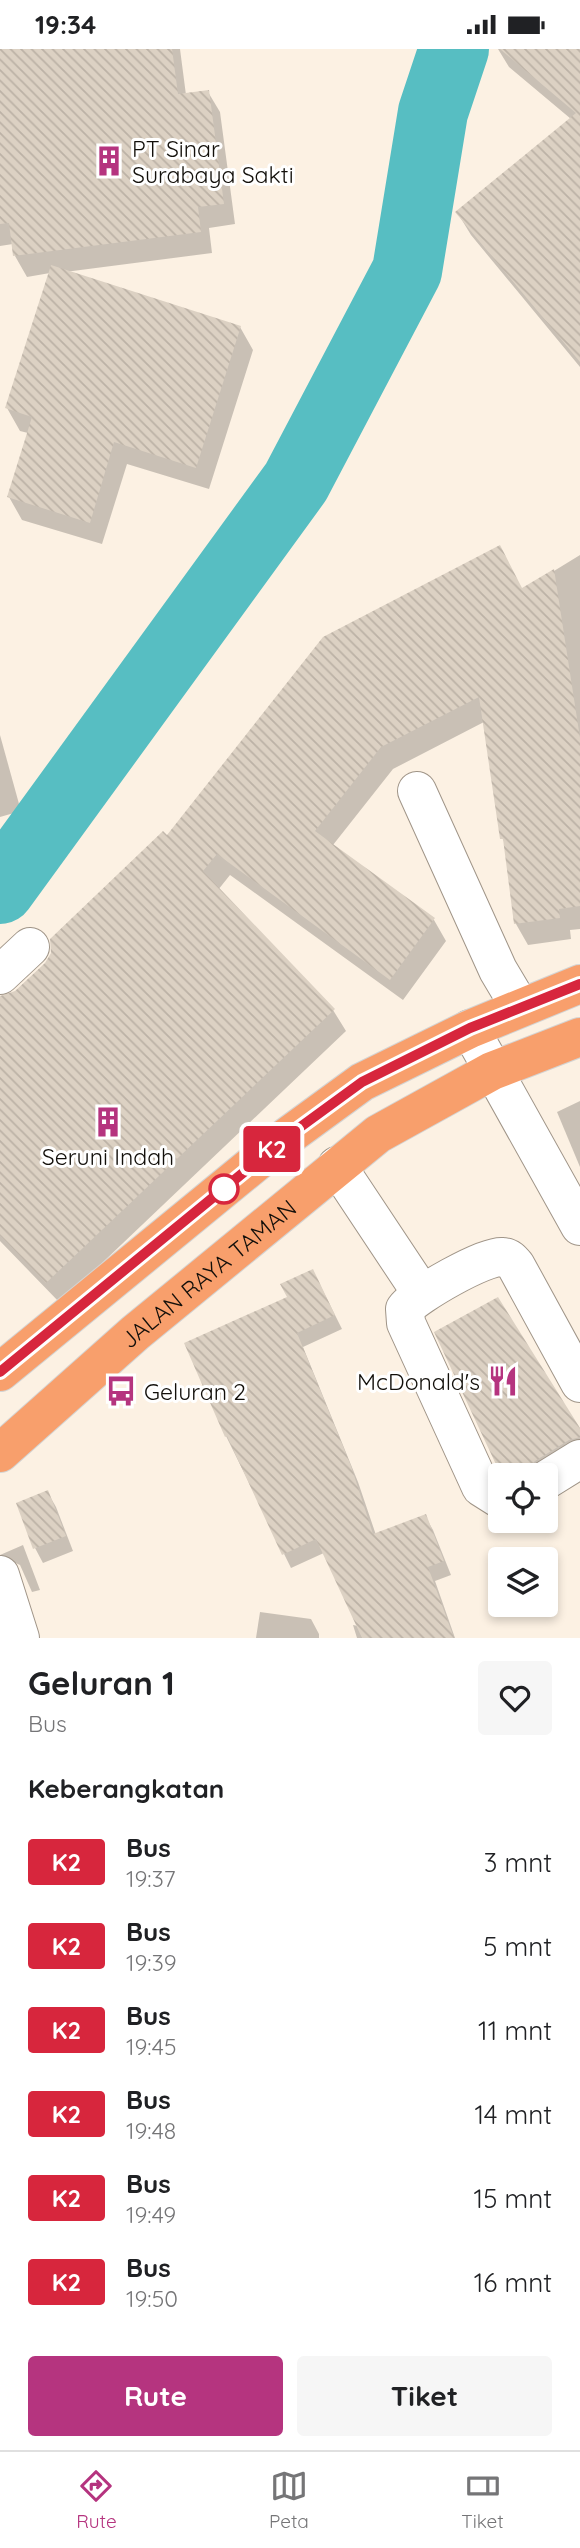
<!DOCTYPE html>
<html lang="id">
<head>
<meta charset="utf-8">
<style>
	:root { --surface:#fff; --page:#f6f6f6; --text:#202124; --muted:#757577; --line:#e0e0e0; --accent:#b5347f }
	body { margin:0; font-family:Quicksand,sans-serif; background:var(--page); color:var(--text); height:100vh; display:flex; flex-direction:column; font-size:26px; white-space:nowrap }
	* { box-sizing:border-box; margin:0 }
	p { font-size:23px; color:var(--muted) }
	.icon { flex:none; width:38px; height:38px; fill:none; stroke:currentColor; stroke-width:2; stroke-linecap:round; stroke-linejoin:round }
	.map { position:relative; height:1589px; overflow:hidden }
	.side { display:flex; flex-direction:column; background:var(--surface); flex:1 }
	.side>* { flex:none }
	.badge { padding:0 14px; border-radius:5px; font-size:24px; line-height:46px }
	.controls { position:absolute; left:488px; top:1414px; display:grid; gap:14px }
	.controls a { display:grid; place-items:center; width:70px; height:70px; border-radius:7px; background:var(--surface); box-shadow:0 4px 10px #0003; font-size:35px }
	.map>.badge { position:absolute; translate:-50% -50%; box-shadow:0 0 0 4px #fff }
	h2 { padding:0 28px; font-size:26px; line-height:63px }
	.round { display:grid; place-items:center; flex:none; width:74px; height:74px; border-radius:7px; background:var(--page) }
	.overview { display:flex; align-items:center; justify-content:space-between; height:119px; padding:0 28px }
	h1 { font-size:33px; font-weight:700; line-height:52px }
	.primary-button { display:flex; gap:14px; margin-top:auto; padding:14px 28px }
	.primary-button a { flex:1; height:80px; border-radius:7px; background:var(--accent); color:#fff; font-size:28px; font-weight:700; line-height:80px; text-align:center }
	.primary-button a+a { background:var(--page); color:var(--text) }
	ul { padding:0; list-style:none }
	li { display:flex; align-items:center; gap:21px; height:84px; padding:0 28px }
	li div { flex:1 }
	li b { display:block; font-size:26px }
	li em { font-style:normal }
	li .badge { min-width:77px; font-weight:700; text-align:center }
	.status { display:flex; justify-content:space-between; align-items:center; height:49px; padding:0 35px; background:var(--surface); direction:ltr }
	.status svg { height:19px; fill:currentColor }
	.dock { display:flex; justify-content:space-around; align-items:center; height:98px; border-top:2px solid var(--line); background:var(--surface); font-size:19px; color:var(--muted) }
	.dock a { display:grid; justify-items:center; gap:4px }
	.dock .active { color:var(--accent) }
	.map>svg:first-child { display:block }
	.shadow { fill:#0003 }
	.lines { fill:none; stroke-linecap:round; stroke-linejoin:round }
	.river { stroke:#57bec2; stroke-width:70 }
	.building { fill:url(#building-back-hatch) }
	.minor-casing { stroke:#a09588; stroke-width:40 }
	.highway-casing { stroke:#d4d4d3; stroke-width:40 }
	.minor { stroke:#fff; stroke-width:38 }
	.highway { stroke:#f89f6c; stroke-width:38 }
	.line-casing { stroke:#fff; stroke-width:16 }
	.line { stroke:#d7263d; stroke-width:10 }
	.stop-dot { fill:#fff; stroke:#d7263d; stroke-width:3.5 }
	.labels { text-anchor:middle; dominant-baseline:central; stroke-width:6; stroke-linejoin:round; paint-order:stroke }
	.poi-label { font-size:23px; fill:#120f0a; stroke:#fff; text-anchor:start }
	.street-label { font-size:23px; fill:#120f0a; stroke:#fff }
</style>
</head>
<body>
<div class="status"><b>19:34</b><svg viewBox="0 0 49 12"><path d="M0 12V9h3v3zM5 12V6h3v6zM10 12V3h3v9zM15 12V0h3v12zM26 1h20v11H26zM47 4h2v5h-2z"/></svg></div>
<div class="map">
<svg width="580" height="1589" viewBox="0 0 580 1589">
	<defs>
		<pattern id="building-back-hatch" width="6" height="6" patternUnits="userSpaceOnUse" patternTransform="scale(1.75)"><rect width="6" height="6" fill="#dcd1c3"/><path d="M-1 5l2 2M0 0l6 6M5-1l2 2" fill="none" stroke="#bcb2a6"/></pattern>
	</defs>
	<rect width="100%" height="100%" fill="#fcf1e3"/>
	<g class="shadow">
		<path d="M0,0H180L186,46L208,43L220,63L235,175L209,179L212,204L65,223L240,278L253,301L209,440L127,415L102,495L22,471L9,448L28,384L20,382L7,359L50,224L27,228L15,207L13,195L0,197Z"/>
		<path d="M498,0H580V318L471,186L457,163L571,70L509,18Z"/>
		<path d="M580,506V880L570,881L571,890L528,896L516,875L505,794L502,789L484,673L393,720L333,796L434,871L446,892L403,951L230,826L218,841L333,961L346,982L60,1254L0,1192V949L15,944L46,915L167,788L523,541Z"/>
		<path d="M0,686L21,762L0,768Z"/>
		<path d="M580,1052V1118L557,1063Z"/>
		<path d="M320,1236L342,1280L303,1298L358,1433L376,1486L425,1467L433,1481L451,1526L435,1532L455,1589H357L353,1576L358,1577L326,1503L291,1519L226,1387Z"/>
		<path d="M436,1284L580,1383V1411L546,1426H504Z"/>
		<path d="M48,1444L56,1458L73,1502L43,1514L35,1499Z"/>
		<path d="M23,1496L40,1541L32,1543L20,1516L11,1512H4L0,1506Z"/>
		<path d="M260,1563L311,1570L319,1585V1589H256Z"/>
	</g>
	<g class="lines">
		<path class="river" d="M0,840L296,433L407,222L433,63L454,0"/>
	</g>
	<g class="building">
		<path d="M0,0H172L178,45L209,41L224,155L198,158L201,183L13,207L9,174L0,175Z"/>
		<path d="M500,0H580V313L455,163L576,64Z"/>
		<path d="M51,216L241,277L196,419L114,393L90,474L7,448L32,368L5,359Z"/>
		<path d="M500,496L522,539L554,520L580,689V857L559,860L560,869L514,875L503,790H500L479,648L381,698L315,782L435,869L390,931L217,805L203,822L335,960L46,1234L0,1186V947L15,942L45,914L51,904L50,890L163,782L167,786L323,588Z"/>
		<path d="M313,1220L335,1266L297,1284L351,1417L373,1485L426,1465L444,1512L428,1518L454,1589H362L316,1490L282,1506L227,1387L225,1388L184,1294L287,1248L280,1235Z"/>
		<path d="M498,1248L580,1379V1388L569,1391L535,1412L522,1426L500,1424L434,1283Z"/>
		<path d="M48,1441L66,1487L33,1500L16,1454Z"/>
	</g>
	<g class="lines">
		<g class="minor-casing">
			<g id="minor">
				<path d="M417,742L498,921L520,958"/>
				<path d="M0,926L30,898"/>
				<path d="M470,980L580,1177"/>
				<path d="M337,1117L422,1245"/>
				<path d="M546,1431L580,1410"/>
				<path d="M500,1450L481,1438L406,1274L405,1260C415,1246 486,1206 502,1208C509,1208 512,1212 516,1217L580,1334"/>
				<path d="M0,1526L20,1589"/>
			</g>
		</g>
		<g class="highway-casing">
			<g id="highway">
				<path d="M0,1323L288,1087L362,1033L470,980L580,935"/>
				<path id="s1" d="M0,1404L135,1284L378,1085L492,1022L580,988"/>
			</g>
		</g>
		<use href="#minor" class="minor"/>
		<use href="#highway" class="highway"/>
	</g>
	<g class="lines">
		<g class="line-casing">
			<path id="line" d="M0,1323L288,1087L362,1033L470,979L580,935"/>
		</g>
		<use href="#line" class="line"/>
	</g>
	<defs>
		<g id="building-bare" transform="scale(2.415)"><path d="M-4-6H4V6H1V3H-1V6H-4ZM-2.5-4.3h1.7v1.8h-1.7ZM.8-4.3h1.7v1.8H.8ZM-2.5-1h1.7V.8h-1.7ZM.8-1h1.7V.8H.8Z" fill="#b5347f" stroke="#fff" stroke-width="2.5" paint-order="stroke"/></g>
		<g id="restaurant-bare" transform="scale(2.415)"><path d="M-5-6h1v4h1v-4h1v4h1v-4h1v5L-1.5 .5V6h-2V.5L-5-1ZM5-6V6H3V1.5H1.5Q1.5-4 5-6Z" fill="#b5347f" stroke="#fff" stroke-width="2.5" paint-order="stroke"/></g>
		<g id="bus-bare" transform="scale(2.415)"><path d="M-5-6H5V4H4V6H2V4H-2V6H-4V4H-5ZM-3.5-4V0h7V-4ZM-3.5 1.2v1.5H-2V1.2ZM2 1.2v1.5H3.5V1.2Z" fill="#b5347f" stroke="#fff" stroke-width="2.5" paint-order="stroke"/></g>
	</defs>
	<g fill-rule="evenodd">
		<use href="#building-bare" x="109" y="112"/>
		<use href="#building-bare" x="108" y="1073"/>
		<use href="#restaurant-bare" x="503" y="1332"/>
		<use href="#bus-bare" x="121" y="1342"/>
	</g>
	<circle class="stop-dot" cx="224" cy="1140" r="14"/>
	<g class="labels">
		<g class="poi-label">
			<text x="132" y="99">PT Sinar<tspan x="132" dy="26">Surabaya Sakti</tspan></text>
			<text x="108" y="1107" text-anchor="middle">Seruni Indah</text>
			<text x="480" y="1332" text-anchor="end">McDonald's</text>
			<text x="144" y="1342">Geluran 2</text>
		</g>
		<g class="street-label">
			<text stroke="none"><textPath href="#s1" startOffset="275">JALAN RAYA TAMAN</textPath></text>
		</g>
	</g>
</svg>
<div class="controls">
<a><svg class="icon" aria-label="locate" viewBox="0 0 24 24"><circle cx="12" cy="12" r="6"/><path d="M12 2v4M12 18v4M2 12h4M18 12h4"/></svg></a>
<a><svg class="icon" aria-label="layers" viewBox="0 0 24 24"><path d="M12 4l9 5-9 5-9-5zM3 14l9 5 9-5"/></svg></a>
</div>
<b class="badge" style="left:272px;top:1100px;background:#d7263d;color:#fff">K2</b>
</div>
<section class="side">
<div class="overview"><div><h1>Geluran 1</h1><p>Bus</p></div><a class="round"><svg class="icon" aria-label="heart" viewBox="0 0 24 24"><path d="M12 20l-8-8c-3-5 5-10 8-4 3-6 11-1 8 4z"/></svg></a></div>
<h2>Keberangkatan</h2>
<ul>
<li><span class="badge" style="background:#d7263d;color:#fff">K2</span><div><b>Bus</b><p>19:37</p></div><em>3 mnt</em></li>
<li><span class="badge" style="background:#d7263d;color:#fff">K2</span><div><b>Bus</b><p>19:39</p></div><em>5 mnt</em></li>
<li><span class="badge" style="background:#d7263d;color:#fff">K2</span><div><b>Bus</b><p>19:45</p></div><em>11 mnt</em></li>
<li><span class="badge" style="background:#d7263d;color:#fff">K2</span><div><b>Bus</b><p>19:48</p></div><em>14 mnt</em></li>
<li><span class="badge" style="background:#d7263d;color:#fff">K2</span><div><b>Bus</b><p>19:49</p></div><em>15 mnt</em></li>
<li><span class="badge" style="background:#d7263d;color:#fff">K2</span><div><b>Bus</b><p>19:50</p></div><em>16 mnt</em></li>
</ul>
<div class="primary-button"><a>Rute</a><a>Tiket</a></div>
</section>
<nav class="dock">
<a class="active"><svg class="icon" aria-label="directions" viewBox="0 0 24 24"><path d="M12 3l9 9-9 9-9-9zM9 14v-3h6M13 9l2 2-2 2"/></svg>Rute</a>
<a><svg class="icon" aria-label="map" viewBox="0 0 24 24"><path d="M3 6l6-2 6 2 6-2v14l-6 2-6-2-6 2zM9 4v14M15 6v14"/></svg>Peta</a>
<a><svg class="icon" aria-label="tickets" viewBox="0 0 24 24"><path d="M3 7h18v10H3zM15 7v10"/></svg>Tiket</a>
</nav>
</body>
</html>
